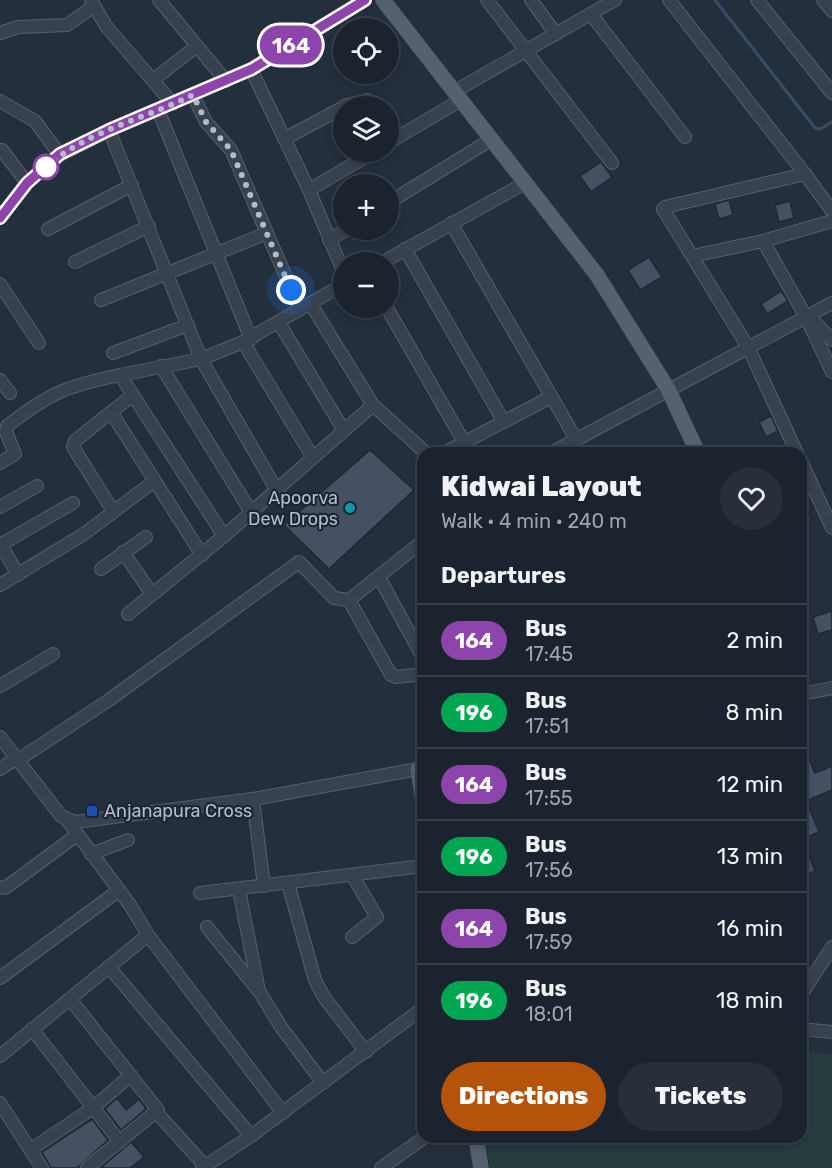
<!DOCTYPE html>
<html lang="en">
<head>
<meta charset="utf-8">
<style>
	:root { --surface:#1b232e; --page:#282f3a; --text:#f1f3f6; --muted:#a0a4aa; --line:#39404a; --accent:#b45309 }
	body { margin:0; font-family:Rubik,sans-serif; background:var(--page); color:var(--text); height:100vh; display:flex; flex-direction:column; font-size:22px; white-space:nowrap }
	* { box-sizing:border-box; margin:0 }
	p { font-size:20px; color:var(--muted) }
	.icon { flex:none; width:33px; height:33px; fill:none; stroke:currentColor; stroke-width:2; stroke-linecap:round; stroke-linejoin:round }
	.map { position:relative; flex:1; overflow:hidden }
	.side { position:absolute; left:417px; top:447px; width:390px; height:696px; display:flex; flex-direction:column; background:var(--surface); border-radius:18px; box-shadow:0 3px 9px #0003,0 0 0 2px var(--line) }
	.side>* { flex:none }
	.badge { padding:0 12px; border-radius:20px; font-size:21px; line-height:39px }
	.tools { position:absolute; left:333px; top:18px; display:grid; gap:12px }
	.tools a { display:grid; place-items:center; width:66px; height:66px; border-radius:50%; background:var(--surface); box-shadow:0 3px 9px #0003,0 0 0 2px var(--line); font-size:30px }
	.you { position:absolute; width:30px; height:30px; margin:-15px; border:4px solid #fff; border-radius:50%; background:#1a73e8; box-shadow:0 0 0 9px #1a73e833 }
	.map>.badge { position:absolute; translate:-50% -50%; box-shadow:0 0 0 3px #fff }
	h2 { padding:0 24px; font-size:22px; line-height:54px }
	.round { display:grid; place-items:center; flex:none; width:63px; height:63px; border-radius:32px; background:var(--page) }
	.overview { display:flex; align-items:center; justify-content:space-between; height:102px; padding:0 24px }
	h1 { font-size:28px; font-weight:800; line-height:45px }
	.button { display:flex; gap:12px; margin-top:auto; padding:12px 24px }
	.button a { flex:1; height:69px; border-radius:36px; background:var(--accent); color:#fff; font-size:24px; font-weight:800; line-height:69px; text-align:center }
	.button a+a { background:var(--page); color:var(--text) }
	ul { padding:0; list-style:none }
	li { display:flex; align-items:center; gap:18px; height:72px; padding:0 24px; border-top:2px solid var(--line) }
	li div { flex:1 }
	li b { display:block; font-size:22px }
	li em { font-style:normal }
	li .badge { min-width:66px; font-weight:700; text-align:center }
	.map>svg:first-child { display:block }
	.green { fill:#263c3f }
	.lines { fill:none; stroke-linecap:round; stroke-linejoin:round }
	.stream { stroke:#394c67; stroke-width:3 }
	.building { fill:#455162; stroke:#1f2835; stroke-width:1.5 }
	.minor-casing { stroke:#565f6c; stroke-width:14 }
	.major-casing { stroke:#414a57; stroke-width:16 }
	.minor { stroke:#38414e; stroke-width:12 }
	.major { stroke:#56606e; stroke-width:15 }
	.line-casing { stroke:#fff; stroke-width:14 }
	.line { stroke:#8e44ad; stroke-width:9 }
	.walk { stroke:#b4bcc9; stroke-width:6; stroke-dasharray:0 10.8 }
	.stop-dot { fill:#fff; stroke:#8e44ad; stroke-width:3 }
	.culture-dot { fill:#0f9aa8; stroke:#1d2633; stroke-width:2 }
	.transit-dot { fill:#1a4fb4; stroke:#1d2633; stroke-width:2 }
	.labels { text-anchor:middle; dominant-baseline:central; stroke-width:4.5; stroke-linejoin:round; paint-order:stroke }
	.poi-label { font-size:18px; fill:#b4bcc9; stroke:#1d2633; text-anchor:end }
</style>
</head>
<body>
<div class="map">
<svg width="832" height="1168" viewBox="0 0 832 1168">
	<rect width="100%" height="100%" fill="#242f3e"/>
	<path class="green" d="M801,1051L832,1054V1168H490L485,1137H801Z"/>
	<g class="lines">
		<path class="stream" d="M715,0L815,128L820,129L832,122"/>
	</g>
	<g class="building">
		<path d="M601,162L612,177L591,192L580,176Z"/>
		<path d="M729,200L733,215L719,219L715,204Z"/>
		<path d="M790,201L794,218L779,222L775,205Z"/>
		<path d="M649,257L662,277L640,290L628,270Z"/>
		<path d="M781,291L788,301L767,314L761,304Z"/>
		<path d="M771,416L778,431L766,437L759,422Z"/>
		<path d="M370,450L414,490L329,569L284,525Z"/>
		<path d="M801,493H804L811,520L801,522Z"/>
		<path d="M832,611V630L818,634L813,617Z"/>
		<path d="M801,740L815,773L832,766V790L806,801L819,832L802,839L815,871L801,877Z"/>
		<path d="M117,1098L126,1110L139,1099L146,1109L121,1130L105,1109Z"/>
		<path d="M92,1119L108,1140L77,1168H51L42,1152Z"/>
		<path d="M131,1142L144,1157L130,1168H104L103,1166Z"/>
	</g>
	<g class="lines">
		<g class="minor-casing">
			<g id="minor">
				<path d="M91,0L106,26L173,104"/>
				<path d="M159,0L226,81"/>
				<path d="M487,0L612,163"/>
				<path d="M531,0L556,34"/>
				<path d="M669,0L805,174L665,207L663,209L748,347L797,453"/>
				<path d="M757,0L832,93"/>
				<path d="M823,0L832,11"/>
				<path d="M591,14L685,137"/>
				<path d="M0,33L18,27L67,25L94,6"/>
				<path d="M251,69L309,190L344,273"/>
				<path d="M153,80L197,46"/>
				<path d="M455,91L615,0"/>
				<path d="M193,95L206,122L231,150L300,309"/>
				<path d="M0,101L35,121L60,155"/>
				<path d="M344,106L367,100"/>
				<path d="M158,110L251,339"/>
				<path d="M109,130L201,359L276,489"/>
				<path d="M284,139L344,107"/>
				<path d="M388,143L461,100"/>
				<path d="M2,150L27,183"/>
				<path d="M805,174L832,211"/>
				<path d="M309,190L374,152"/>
				<path d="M388,203L492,139"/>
				<path d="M0,218L27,183L60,155L109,130L251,69L365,0"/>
				<path d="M451,223L576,439"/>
				<path d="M48,229L132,185"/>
				<path d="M329,240L346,230"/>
				<path d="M763,241L806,317L832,372"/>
				<path d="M405,249L504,422"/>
				<path d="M692,256L763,241L832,221"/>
				<path d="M75,262L149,226"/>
				<path d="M383,262L525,183"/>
				<path d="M0,284L39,343"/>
				<path d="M101,300L267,233"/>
				<path d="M310,303L373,405"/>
				<path d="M387,308L464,442"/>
				<path d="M810,317L832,340"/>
				<path d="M279,323L343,429"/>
				<path d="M243,342L312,456"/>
				<path d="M113,353L188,325"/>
				<path d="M161,366L251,512"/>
				<path d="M0,380L10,393"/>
				<path d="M132,396L111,412L202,555"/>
				<path d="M111,412L75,441L73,447L113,511"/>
				<path d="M444,453L551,397"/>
				<path d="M551,453L832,303"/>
				<path d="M801,461L832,528"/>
				<path d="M0,463L15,454L6,432L7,426C51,392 67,386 120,375"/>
				<path d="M0,507L37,486"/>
				<path d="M224,536L120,375L201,359L243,342L344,284"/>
				<path d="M0,543L18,575"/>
				<path d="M0,545L73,503"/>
				<path d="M123,552L152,594"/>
				<path d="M101,569L146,537"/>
				<path d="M379,577L423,658"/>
				<path d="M0,585L84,534L153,482"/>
				<path d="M349,600L391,675L396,677L423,674"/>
				<path d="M128,614L224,536L373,405L426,453"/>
				<path d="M0,686L53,654"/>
				<path d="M801,694L832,688"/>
				<path d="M0,737L61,816L75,822L253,799L418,769"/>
				<path d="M18,760L109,700L299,562L334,598L349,600L423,541"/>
				<path d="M0,769L17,758"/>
				<path d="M253,799L264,886"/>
				<path d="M67,820L130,905L148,935L283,1113"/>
				<path d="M91,854L128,840"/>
				<path d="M352,875L377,917L352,937"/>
				<path d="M288,883L315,980L324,997L366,1052"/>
				<path d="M0,887L5,888L77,835"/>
				<path d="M239,890L259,991L281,1027L323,1083"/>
				<path d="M200,893L423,866"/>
				<path d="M207,927L258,990"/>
				<path d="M109,967L251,1136"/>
				<path d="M0,978L118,891"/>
				<path d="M801,995L832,947"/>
				<path d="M70,999L158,1110L87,1168"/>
				<path d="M32,1029L120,1142"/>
				<path d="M801,1029L832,1032"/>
				<path d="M0,1056L148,935"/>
				<path d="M0,1103L42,1168"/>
				<path d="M157,1113L205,1166"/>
				<path d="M30,1150L93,1108L131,1075"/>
				<path d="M202,1168L251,1136L423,1008"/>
				<path d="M381,1168L425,1137"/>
			</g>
		</g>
		<g class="major-casing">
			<g id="major">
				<path d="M383,0L597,275L668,389L698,453"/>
				<path d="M423,768L418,769L423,800"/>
				<path d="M476,1137L481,1168"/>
			</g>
		</g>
		<use href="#minor" class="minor"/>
		<use href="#major" class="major"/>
	</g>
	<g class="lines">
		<g class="line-casing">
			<path id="line" d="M0,218L27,183L60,154L109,130L252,69L365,0"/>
		</g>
		<use href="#line" class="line"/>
		<path class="walk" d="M46,167C87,131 144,119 193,95L206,122L231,150L291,290"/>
	</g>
	<circle class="stop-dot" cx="46" cy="167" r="12"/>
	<circle class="culture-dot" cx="350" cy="508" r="6"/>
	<rect class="transit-dot" x="86" y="805" width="12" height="12" rx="3"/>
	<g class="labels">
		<g class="poi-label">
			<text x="338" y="498">Apoorva<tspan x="338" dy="21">Dew Drops</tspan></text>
			<text x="104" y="811" text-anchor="start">Anjanapura Cross</text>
		</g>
	</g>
</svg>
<div class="tools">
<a><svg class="icon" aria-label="locate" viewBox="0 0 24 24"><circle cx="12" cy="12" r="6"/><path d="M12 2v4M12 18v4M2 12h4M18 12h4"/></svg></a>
<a><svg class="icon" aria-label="layers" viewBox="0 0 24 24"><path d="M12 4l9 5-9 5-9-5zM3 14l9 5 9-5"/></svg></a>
<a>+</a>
<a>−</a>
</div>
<div class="you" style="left:291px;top:290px"></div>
<b class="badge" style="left:291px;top:45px;background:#8e44ad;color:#fff">164</b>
<section class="side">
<div class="overview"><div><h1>Kidwai Layout</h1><p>Walk · 4 min · 240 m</p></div><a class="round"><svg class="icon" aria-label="heart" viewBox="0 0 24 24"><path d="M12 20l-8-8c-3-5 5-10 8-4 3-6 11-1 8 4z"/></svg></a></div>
<h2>Departures</h2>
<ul>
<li><span class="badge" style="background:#8e44ad;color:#fff">164</span><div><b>Bus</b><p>17:45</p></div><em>2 min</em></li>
<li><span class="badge" style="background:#00a651;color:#fff">196</span><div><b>Bus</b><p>17:51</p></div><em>8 min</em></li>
<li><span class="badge" style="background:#8e44ad;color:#fff">164</span><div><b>Bus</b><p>17:55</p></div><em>12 min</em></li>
<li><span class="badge" style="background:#00a651;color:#fff">196</span><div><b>Bus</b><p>17:56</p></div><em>13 min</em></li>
<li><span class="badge" style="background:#8e44ad;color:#fff">164</span><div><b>Bus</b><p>17:59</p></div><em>16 min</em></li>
<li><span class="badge" style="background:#00a651;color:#fff">196</span><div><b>Bus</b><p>18:01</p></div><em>18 min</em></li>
</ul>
<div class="button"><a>Directions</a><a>Tickets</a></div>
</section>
</div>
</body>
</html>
